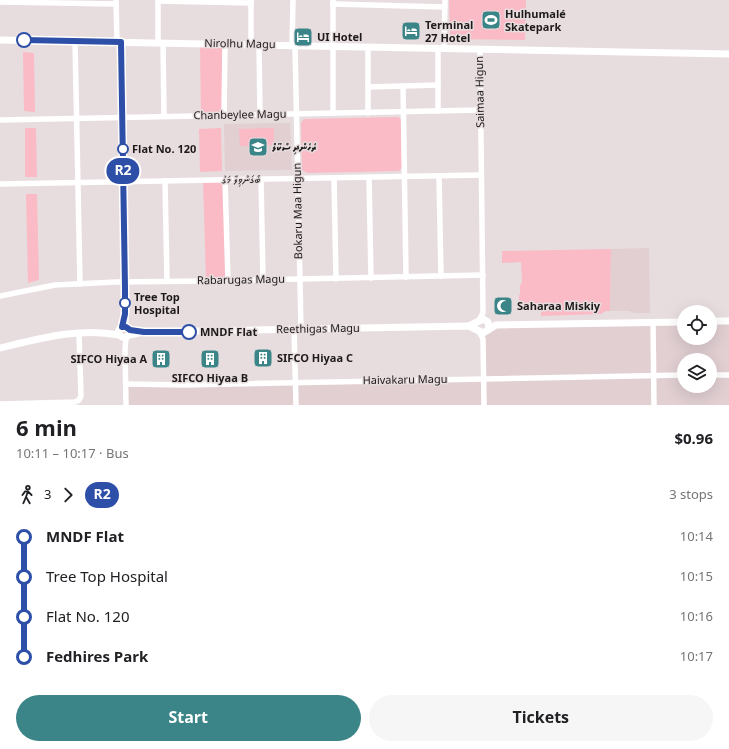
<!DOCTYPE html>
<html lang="en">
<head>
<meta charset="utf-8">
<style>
	:root { --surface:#fff; --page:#f6f6f6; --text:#202124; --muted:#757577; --accent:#3b8487 }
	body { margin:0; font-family:Georgia,"Noto Sans Thaana",serif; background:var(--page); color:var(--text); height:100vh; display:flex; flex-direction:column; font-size:15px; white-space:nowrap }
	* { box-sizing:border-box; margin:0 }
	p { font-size:13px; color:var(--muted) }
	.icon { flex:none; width:22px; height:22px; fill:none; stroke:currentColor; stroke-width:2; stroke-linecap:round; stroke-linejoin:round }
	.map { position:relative; height:405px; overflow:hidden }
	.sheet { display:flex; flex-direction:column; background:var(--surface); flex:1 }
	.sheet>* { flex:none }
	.badge { padding:0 8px; border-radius:13px; font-size:14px; line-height:26px }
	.fabs { position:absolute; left:677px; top:305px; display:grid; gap:8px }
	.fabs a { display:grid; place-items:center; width:40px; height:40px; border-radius:50%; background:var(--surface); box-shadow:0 4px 16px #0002; font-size:20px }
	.map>.badge { position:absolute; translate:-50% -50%; box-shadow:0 0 0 2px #fff }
	.legs { display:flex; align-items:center; gap:6px; height:44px; padding:0 16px; font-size:13px }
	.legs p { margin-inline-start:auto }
	.head { display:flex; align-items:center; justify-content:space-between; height:68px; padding:0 16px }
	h1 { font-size:22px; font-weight:700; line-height:30px }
	.button { display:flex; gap:8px; margin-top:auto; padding:8px 16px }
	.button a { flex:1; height:46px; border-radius:24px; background:var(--accent); color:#fff; font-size:16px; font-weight:700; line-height:46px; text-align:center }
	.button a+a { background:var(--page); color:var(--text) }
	ul { padding:0 16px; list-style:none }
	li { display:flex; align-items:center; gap:14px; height:40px; font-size:15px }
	li i { display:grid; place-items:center; width:6px; height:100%; margin:0 5px; background:currentColor }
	li i::after { content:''; width:10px; height:10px; margin:-5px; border:3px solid; border-radius:50%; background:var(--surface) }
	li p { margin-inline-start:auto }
	li:first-child i { background:linear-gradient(#0000 50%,currentColor 0) }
	li:last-child i { background:linear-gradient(currentColor 50%,#0000 0) }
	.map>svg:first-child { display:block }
	.built { fill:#e1cfd2; fill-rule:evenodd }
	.green { fill:#fabac6 }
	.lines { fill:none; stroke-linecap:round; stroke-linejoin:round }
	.minor { stroke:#fff; stroke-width:5.5 }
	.tertiary { stroke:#fff; stroke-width:7 }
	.line-1-casing { stroke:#fff; stroke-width:9 }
	.line-1 { stroke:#2e4fa7; stroke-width:6 }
	.stop-1-dot { fill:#fff; stroke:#2e4fa7; stroke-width:2 }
	.labels { text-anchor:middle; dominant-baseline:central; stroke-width:3; stroke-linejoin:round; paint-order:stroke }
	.poi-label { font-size:11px; font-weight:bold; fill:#1e1a1b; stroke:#e7ddde; text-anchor:start }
	.street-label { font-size:11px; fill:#1e1a1b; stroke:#e7ddde }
	.stop-label { font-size:11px; font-weight:bold; fill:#1e1a1b; stroke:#e7ddde; text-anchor:start }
</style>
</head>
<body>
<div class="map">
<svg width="729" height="405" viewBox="0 0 729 405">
	<rect width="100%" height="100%" fill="#e7ddde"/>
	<g class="built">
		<path d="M290,123L292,170L225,171L224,124Z"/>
		<path d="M649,248L650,313H634L629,311H610L611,249Z"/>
		<path d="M710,321H729V405H127L126,384L483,379V341L488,333L496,325L684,322V338H710ZM684,360H710V386H684Z"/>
	</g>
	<g class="green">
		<path d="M449,0H526L525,40L450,39Z"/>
		<path d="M200,44H225L224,115L201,116Z"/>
		<path d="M23,52L34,53L35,112L24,111Z"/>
		<path d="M398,117L401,119L402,168L399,171L308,173L305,172L302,170L301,123L304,119Z"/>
		<path d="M25,128H36L37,177H25Z"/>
		<path d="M221,128L222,171L200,172L199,129Z"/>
		<path d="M274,128V145L240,146L239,129Z"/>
		<path d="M225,180L228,281H206L203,181Z"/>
		<path d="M26,194H37L39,280L28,283Z"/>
		<path d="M611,249L610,311H606L601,314L541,316V309H519V295H520V286L522,282L521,262L502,263V251Z"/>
	</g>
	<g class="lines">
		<g class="minor">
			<path d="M116,0L117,42"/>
			<path d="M158,0V43"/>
			<path d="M333,0V113"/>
			<path d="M158,1L251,3"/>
			<path d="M0,2L116,4"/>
			<path d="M333,4L445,7"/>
			<path d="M75,41L80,284"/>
			<path d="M121,42L126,327"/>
			<path d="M163,43L164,116"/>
			<path d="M251,45V0"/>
			<path d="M259,45L260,114"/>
			<path d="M292,46L293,0"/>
			<path d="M295,46L301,329"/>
			<path d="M368,47V113"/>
			<path d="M438,48V111"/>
			<path d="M444,49L445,0"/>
			<path d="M403,86L406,277"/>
			<path d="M368,87L438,85"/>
			<path d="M224,115L225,44"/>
			<path d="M0,120L480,110"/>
			<path d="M439,176L441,276"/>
			<path d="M369,177L371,278"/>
			<path d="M334,178L336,279"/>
			<path d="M261,179L263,280"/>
			<path d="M225,180L228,281"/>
			<path d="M165,181L167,281"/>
			<path d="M0,184L481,175"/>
			<path d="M0,296L55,285L116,282L206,281L483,275"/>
			<path d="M479,320L483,313L480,49"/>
			<path d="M653,322L654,405"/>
			<path d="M294,329L296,405"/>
			<path d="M479,331L483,339L484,405"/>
			<path d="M126,338L125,350L126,405"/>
			<path d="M710,375H729"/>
			<path d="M126,384L185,385L684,375"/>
			<path d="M0,404L75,402L79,400L81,396L79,334"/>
		</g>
		<g class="tertiary">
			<path d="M0,40L729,54"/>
			<path d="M710,321H729"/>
			<path d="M469,326L483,319L488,322L489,326L488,330"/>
			<circle cx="124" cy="332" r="5.5"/>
			<path d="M129,335L144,332L469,326L483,333L496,325L684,322"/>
			<path d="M0,348C38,339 80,327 119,335"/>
		</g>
	</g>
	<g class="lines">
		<g class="line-1-casing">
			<path id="line-1" d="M24,40L121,42L125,288V314L122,327H126L130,330L144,332H189"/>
		</g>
		<use href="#line-1" class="line-1"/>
	</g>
	<defs>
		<g id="stadium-square" transform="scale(1)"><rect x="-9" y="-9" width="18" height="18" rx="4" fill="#3b8487" stroke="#e7ddde"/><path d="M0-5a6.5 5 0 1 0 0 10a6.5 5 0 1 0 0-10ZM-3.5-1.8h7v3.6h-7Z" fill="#fff"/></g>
		<g id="hotel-square" transform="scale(1)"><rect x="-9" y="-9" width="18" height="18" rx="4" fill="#3b8487" stroke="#e7ddde"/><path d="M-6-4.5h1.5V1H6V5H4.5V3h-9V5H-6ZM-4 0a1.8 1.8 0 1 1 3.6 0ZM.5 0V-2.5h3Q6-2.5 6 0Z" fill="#fff"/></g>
		<g id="school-square" transform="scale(1)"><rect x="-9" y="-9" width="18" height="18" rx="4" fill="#3b8487" stroke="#e7ddde"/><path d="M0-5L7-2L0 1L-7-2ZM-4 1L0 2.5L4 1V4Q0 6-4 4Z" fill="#fff"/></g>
		<g id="mosque-square" transform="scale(1)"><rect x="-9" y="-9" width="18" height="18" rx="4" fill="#3b8487" stroke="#e7ddde"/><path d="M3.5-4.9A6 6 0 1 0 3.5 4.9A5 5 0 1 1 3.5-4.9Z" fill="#fff"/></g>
		<g id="building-square" transform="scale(1)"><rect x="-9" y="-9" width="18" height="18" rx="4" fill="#3b8487" stroke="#e7ddde"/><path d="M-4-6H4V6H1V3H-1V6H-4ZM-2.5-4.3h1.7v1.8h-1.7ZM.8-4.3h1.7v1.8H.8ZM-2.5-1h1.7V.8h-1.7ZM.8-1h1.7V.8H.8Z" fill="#fff"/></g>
	</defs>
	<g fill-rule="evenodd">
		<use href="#stadium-square" x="491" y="20"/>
		<use href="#hotel-square" x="411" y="31"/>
		<use href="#hotel-square" x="303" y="37"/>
		<use href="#school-square" x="258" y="147"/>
		<use href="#mosque-square" x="503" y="306"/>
		<use href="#building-square" x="263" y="358"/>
		<use href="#building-square" x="161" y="359"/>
		<use href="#building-square" x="210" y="359"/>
	</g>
	<g class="stop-1-dot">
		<circle cx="24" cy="40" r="7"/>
		<circle cx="123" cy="149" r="5"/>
		<circle cx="125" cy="303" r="5"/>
		<circle cx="189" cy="332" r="7"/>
	</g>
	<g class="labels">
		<g class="poi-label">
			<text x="505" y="14">Hulhumalé<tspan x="505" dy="13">Skatepark</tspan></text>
			<text x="425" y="25">Terminal<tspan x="425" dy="13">27 Hotel</tspan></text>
			<text x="317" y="37">UI Hotel</text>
			<text x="272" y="147">ރެހެންދި ސްކޫލް</text>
			<text x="517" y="306">Saharaa Miskiy</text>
			<text x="277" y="358">SIFCO Hiyaa C</text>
			<text x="147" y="359" text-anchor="end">SIFCO Hiyaa A</text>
			<text x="210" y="378" text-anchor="middle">SIFCO Hiyaa B</text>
		</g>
		<g class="street-label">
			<text transform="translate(240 44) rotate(1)">Nirolhu Magu</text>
			<text transform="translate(480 92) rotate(-91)">Saimaa Higun</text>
			<text transform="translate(240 115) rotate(-1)">Chanbeylee Magu</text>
			<text transform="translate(241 180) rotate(-1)">ބޯގަންވިލާ މަގު</text>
			<text transform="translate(298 211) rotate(-91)">Bokaru Maa Higun</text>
			<text transform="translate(241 280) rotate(-1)">Rabarugas Magu</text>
			<text transform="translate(318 329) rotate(-1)">Reethigas Magu</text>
			<text transform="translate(405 380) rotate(-1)">Haivakaru Magu</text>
		</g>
		<g class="stop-label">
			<text x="132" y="149">Flat No. 120</text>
			<text x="134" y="297">Tree Top<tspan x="134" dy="13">Hospital</tspan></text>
			<text x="200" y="332">MNDF Flat</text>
		</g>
	</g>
</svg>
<div class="fabs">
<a><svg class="icon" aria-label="locate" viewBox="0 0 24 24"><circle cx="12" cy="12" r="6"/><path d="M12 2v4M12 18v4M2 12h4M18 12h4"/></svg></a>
<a><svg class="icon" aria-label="layers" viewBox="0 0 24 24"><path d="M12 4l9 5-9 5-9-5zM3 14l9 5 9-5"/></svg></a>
</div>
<b class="badge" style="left:123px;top:171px;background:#2e4fa7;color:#fff">R2</b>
</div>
<section class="sheet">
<div class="head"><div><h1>6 min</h1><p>10:11 – 10:17 · Bus</p></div><b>$0.96</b></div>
<div class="legs"><svg class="icon" aria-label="walk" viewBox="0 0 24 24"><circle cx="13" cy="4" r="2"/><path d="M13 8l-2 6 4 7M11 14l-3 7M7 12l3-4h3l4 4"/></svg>3<svg class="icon" aria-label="forward" viewBox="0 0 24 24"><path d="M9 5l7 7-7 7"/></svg><b class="badge" style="background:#2e4fa7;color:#fff">R2</b><p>3 stops</p></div>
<ul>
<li><i style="color:#2e4fa7"></i><b>MNDF Flat</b><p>10:14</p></li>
<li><i style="color:#2e4fa7"></i><span>Tree Top Hospital</span><p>10:15</p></li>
<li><i style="color:#2e4fa7"></i><span>Flat No. 120</span><p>10:16</p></li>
<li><i style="color:#2e4fa7"></i><b>Fedhires Park</b><p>10:17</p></li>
</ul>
<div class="button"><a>Start</a><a>Tickets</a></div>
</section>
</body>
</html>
